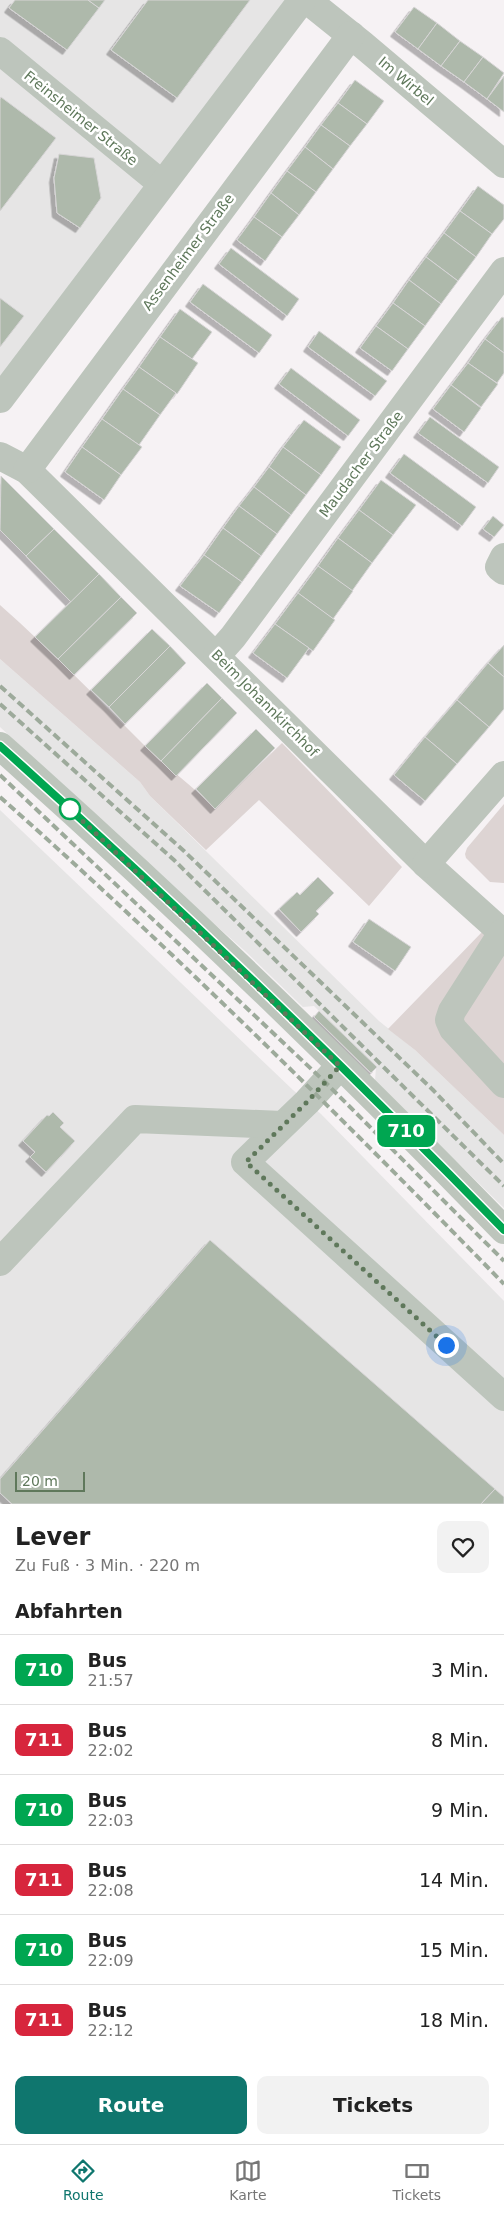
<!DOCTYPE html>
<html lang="de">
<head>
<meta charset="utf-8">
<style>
	:root { --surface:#fff; --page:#f2f2f2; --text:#222; --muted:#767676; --line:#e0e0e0; --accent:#0f766e }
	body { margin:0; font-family:"DejaVu Sans",sans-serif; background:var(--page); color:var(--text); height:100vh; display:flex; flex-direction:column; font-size:19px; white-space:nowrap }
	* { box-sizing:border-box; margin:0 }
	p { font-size:16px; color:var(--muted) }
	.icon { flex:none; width:28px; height:28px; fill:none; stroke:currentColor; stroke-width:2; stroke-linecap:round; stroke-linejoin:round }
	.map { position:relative; height:1504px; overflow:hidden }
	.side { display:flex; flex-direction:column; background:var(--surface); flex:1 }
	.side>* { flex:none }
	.badge { padding:0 10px; border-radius:8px; font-size:18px; line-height:32px }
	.scale { position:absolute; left:15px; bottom:12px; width:70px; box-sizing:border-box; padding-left:5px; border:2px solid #5f785b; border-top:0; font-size:14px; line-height:18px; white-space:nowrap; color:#5f785b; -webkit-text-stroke:4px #fff; paint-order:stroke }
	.you { position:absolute; width:25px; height:25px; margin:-12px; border:4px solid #fff; border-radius:50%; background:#1a73e8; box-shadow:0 0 0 8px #1a73e833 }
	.map>.badge { position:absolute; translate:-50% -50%; box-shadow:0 0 0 2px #fff }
	h2 { padding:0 15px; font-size:19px; line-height:45px }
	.round { display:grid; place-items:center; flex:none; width:52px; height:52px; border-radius:10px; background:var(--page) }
	.summary { display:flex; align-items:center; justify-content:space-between; height:85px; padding:0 15px }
	h1 { font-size:24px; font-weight:700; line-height:38px }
	.cta { display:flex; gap:10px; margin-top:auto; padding:10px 15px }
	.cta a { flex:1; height:58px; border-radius:10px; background:var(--accent); color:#fff; font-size:20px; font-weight:700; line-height:58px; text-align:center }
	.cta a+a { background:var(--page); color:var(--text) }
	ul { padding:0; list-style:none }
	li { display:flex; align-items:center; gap:15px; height:70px; padding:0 15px; border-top:1px solid var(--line) }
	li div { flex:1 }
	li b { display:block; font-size:19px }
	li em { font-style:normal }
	li .badge { min-width:55px; font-weight:700; text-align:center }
	.tabs { display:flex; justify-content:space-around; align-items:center; height:70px; border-top:1px solid var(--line); background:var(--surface); font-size:14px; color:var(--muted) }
	.tabs a { display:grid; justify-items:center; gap:2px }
	.tabs .selected { color:var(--accent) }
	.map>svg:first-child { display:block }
	.built { fill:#e6e5e5 }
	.green { fill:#ddd4d3 }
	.building { fill:#aeb9ab; stroke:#d7d5d6; filter:url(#shadow) }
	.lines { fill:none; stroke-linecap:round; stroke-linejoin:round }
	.minor { stroke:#bdc5bc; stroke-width:28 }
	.rail { stroke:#9daa9b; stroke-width:4; stroke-dasharray:8 4; stroke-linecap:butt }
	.line-casing { stroke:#fff; stroke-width:11 }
	.line { stroke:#00a651; stroke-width:8 }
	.walk { stroke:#5f785b; stroke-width:5; stroke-dasharray:0 9 }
	.stop-dot { fill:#fff; stroke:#00a651; stroke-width:2.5 }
	.labels { text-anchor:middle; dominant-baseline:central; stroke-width:5; stroke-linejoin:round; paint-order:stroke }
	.street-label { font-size:14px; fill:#5f785b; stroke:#fff }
</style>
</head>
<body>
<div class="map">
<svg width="504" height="1504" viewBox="0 0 504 1504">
	<defs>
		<filter id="shadow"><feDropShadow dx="-4.5" dy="4.5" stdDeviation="0" flood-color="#0004"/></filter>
	</defs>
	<rect width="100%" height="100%" fill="#f6f2f4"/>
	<g class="built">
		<path d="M0,0H286L0,379Z"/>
		<path d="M0,659L140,782L150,796L379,1021L415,1050L504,1135V1208L375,1081L376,1067L319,1011L314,1006L303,1007L245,951L170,885L0,727Z"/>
		<path d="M0,810L293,1090L321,1114L504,1301V1504H0Z"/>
	</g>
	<g class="green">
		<path d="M0,605C51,650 98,699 146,747C168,768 193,787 215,808L282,743L402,867L369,906L259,800L206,850L150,796L140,782L0,659Z"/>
		<path d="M504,804V883L490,882L466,858L465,854L467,848Z"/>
		<path d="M483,931L504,950V1135L415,1050L388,1029Z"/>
	</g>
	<g class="building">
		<path d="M15,0H88L99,8L67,50L9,8Z"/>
		<path d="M88,0H105L99,8Z"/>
		<path d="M148,0H250L177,98L111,50Z"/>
		<path d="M414,7L437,23L418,49L395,32Z"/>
		<path d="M437,23L460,41L441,66L418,49Z"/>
		<path d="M460,41L483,57L464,82L441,66Z"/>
		<path d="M483,57L504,73L487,99L464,82Z"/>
		<path d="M504,76V112L487,99Z"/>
		<path d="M355,80L384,101L367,124L338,103Z"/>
		<path d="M1,97L56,138L0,211V99Z"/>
		<path d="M338,103L367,124L350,146L321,125Z"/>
		<path d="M321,125L350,146L333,169L305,147Z"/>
		<path d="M305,147L333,169L316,192L287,171Z"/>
		<path d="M59,154L94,158L101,198L80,228L57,213L54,178Z"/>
		<path d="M287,171L316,192L299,215L271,193Z"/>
		<path d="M478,186L504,205V219L492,234L460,211Z"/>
		<path d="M271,193L299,215L282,237L254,217Z"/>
		<path d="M460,211L492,234L476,257L444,233Z"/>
		<path d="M254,217L282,237L265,261L237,240Z"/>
		<path d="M444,233L476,257L458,281L426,257Z"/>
		<path d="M231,248L299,299L287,316L219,264Z"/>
		<path d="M426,257L458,281L441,304L409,280Z"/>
		<path d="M409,280L441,304L425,326L393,303Z"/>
		<path d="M203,284L272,335L259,353L190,302Z"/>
		<path d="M0,298L24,316L0,347Z"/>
		<path d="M393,303L425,326L408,349L376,326Z"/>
		<path d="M180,309L212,332L192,359L160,337Z"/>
		<path d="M502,317L504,318V353L485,339Z"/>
		<path d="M376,326L408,349L392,371L360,348Z"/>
		<path d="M319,331L387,381L375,396L308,347Z"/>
		<path d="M160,337L198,363L177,394L139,367Z"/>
		<path d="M485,339L504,353V373L497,383L468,363Z"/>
		<path d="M468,363L498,384L481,407L451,385Z"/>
		<path d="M139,367L176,393L160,415L123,389Z"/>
		<path d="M291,368L360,420L348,436L279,384Z"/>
		<path d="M451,385L481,408L464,432L433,409Z"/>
		<path d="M123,389L160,415L139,445L102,419Z"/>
		<path d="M430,417L499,467L488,483L418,433Z"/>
		<path d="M102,419L142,447L121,475L82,447Z"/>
		<path d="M304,420L341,447L321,475L283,447Z"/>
		<path d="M82,447L121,475L104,500L65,472Z"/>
		<path d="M283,447L321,475L306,495L269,467Z"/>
		<path d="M404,454L476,507L462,526L390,473Z"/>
		<path d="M269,467L306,495L291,515L254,487Z"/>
		<path d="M1,476L54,529L26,556L0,530Z"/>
		<path d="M381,480L416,505L393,535L359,510Z"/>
		<path d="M254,487L291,515L277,534L239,506Z"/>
		<path d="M239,506L277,534L261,556L223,528Z"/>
		<path d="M359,510L393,535L372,563L338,538Z"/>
		<path d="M493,516L504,525L494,537L483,529Z"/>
		<path d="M223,528L261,556L242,582L204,555Z"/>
		<path d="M54,529L99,574L71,602L26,556Z"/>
		<path d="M338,538L372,563L352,591L318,566Z"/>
		<path d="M204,555L242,582L219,613L180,586Z"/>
		<path d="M318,566L353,591L333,619L298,593Z"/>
		<path d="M99,574L121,597L58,659L35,637Z"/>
		<path d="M298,593L335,620L313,651L275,624Z"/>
		<path d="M121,597L137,613L74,675L58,659Z"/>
		<path d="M275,624L309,648L287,678L253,653Z"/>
		<path d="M152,629L170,646L109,707L91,690Z"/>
		<path d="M504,645V677L488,663Z"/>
		<path d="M170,646L186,663L125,724L109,707Z"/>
		<path d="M488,663L504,677V709L489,727L457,700Z"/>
		<path d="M207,683L222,698L161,761L145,746Z"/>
		<path d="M222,698L237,713L176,776L161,761Z"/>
		<path d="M457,700L489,727L457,764L425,737Z"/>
		<path d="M256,729L275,748L215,809L196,789Z"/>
		<path d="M425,737L457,764L425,801L394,775Z"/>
		<path d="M318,877L334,893L316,911L319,914L301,932L279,909L297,892L300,895Z"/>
		<path d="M369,919L411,947L395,971L353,942Z"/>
		<path d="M319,1011L377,1067L371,1073L314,1017Z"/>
		<path d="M53,1112L64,1123L60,1127L75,1141L46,1172L30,1157L35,1152L23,1141L47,1115L49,1116Z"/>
		<path d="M210,1240L495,1489L481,1504H12L0,1493V1479Z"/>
		<path d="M495,1489L504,1497V1504H481Z"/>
	</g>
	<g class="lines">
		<g class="minor">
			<path d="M307,0L363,45L504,164"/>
			<path d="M0,51L162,184"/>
			<path d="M0,399L302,0"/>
			<path d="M0,456L27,470L426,864L504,934"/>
			<path d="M27,470L351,35"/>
			<path d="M504,557L499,567L504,571"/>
			<path d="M217,655L233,637L504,271"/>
			<path d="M0,746C174,901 342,1063 504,1230"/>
			<path d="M426,864L504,775"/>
			<path d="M502,933L452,1011L449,1020L453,1029L504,1084"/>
			<path d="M340,1066L307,1102L245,1162L504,1397"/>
			<path d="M0,1262L135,1119L282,1125"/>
		</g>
		<g class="rail">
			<path d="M0,686L184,851L433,1090L504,1164"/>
			<path d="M0,704L174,860L504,1186"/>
			<path d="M0,775L325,1082L504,1261"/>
			<path d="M0,797C175,952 341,1117 504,1284"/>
		</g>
	</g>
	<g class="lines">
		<g class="line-casing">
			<path id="line" d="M0,746C174,901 341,1063 504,1230"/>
		</g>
		<use href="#line" class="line"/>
		<path class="walk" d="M70,809L340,1066L307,1102L246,1162L446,1345"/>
	</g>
	<circle class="stop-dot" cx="70" cy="809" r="10"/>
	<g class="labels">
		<g class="street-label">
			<text transform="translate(406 81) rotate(40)">Im Wirbel</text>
			<text transform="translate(81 118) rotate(39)">Freinsheimer Straße</text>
			<text transform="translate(188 252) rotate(-53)">Assenheimer Straße</text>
			<text transform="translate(361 464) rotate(-53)">Maudacher Straße</text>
			<text transform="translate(265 703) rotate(45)">Beim Johannkirchhof</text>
		</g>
	</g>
</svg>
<div class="scale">20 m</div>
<div class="you" style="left:446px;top:1345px"></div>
<b class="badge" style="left:406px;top:1131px;background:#00a651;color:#fff">710</b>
</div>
<section class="side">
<div class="summary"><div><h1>Lever</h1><p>Zu Fuß · 3 Min. · 220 m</p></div><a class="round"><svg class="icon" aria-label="heart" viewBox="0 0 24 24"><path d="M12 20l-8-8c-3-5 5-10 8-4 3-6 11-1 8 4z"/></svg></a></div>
<h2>Abfahrten</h2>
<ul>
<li><span class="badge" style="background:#00a651;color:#fff">710</span><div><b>Bus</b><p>21:57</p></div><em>3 Min.</em></li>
<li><span class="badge" style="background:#d7263d;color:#fff">711</span><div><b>Bus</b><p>22:02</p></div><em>8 Min.</em></li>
<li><span class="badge" style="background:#00a651;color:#fff">710</span><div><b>Bus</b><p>22:03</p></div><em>9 Min.</em></li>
<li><span class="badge" style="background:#d7263d;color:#fff">711</span><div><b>Bus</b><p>22:08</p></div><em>14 Min.</em></li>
<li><span class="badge" style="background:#00a651;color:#fff">710</span><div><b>Bus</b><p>22:09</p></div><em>15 Min.</em></li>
<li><span class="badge" style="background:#d7263d;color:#fff">711</span><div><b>Bus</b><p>22:12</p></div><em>18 Min.</em></li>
</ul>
<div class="cta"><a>Route</a><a>Tickets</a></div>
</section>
<nav class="tabs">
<a class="selected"><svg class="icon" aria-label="directions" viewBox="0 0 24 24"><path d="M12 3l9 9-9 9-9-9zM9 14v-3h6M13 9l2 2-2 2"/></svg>Route</a>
<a><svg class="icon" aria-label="map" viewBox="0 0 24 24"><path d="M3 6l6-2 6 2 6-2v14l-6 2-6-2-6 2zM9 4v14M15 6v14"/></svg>Karte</a>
<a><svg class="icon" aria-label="tickets" viewBox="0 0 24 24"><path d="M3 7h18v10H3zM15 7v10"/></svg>Tickets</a>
</nav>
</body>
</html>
